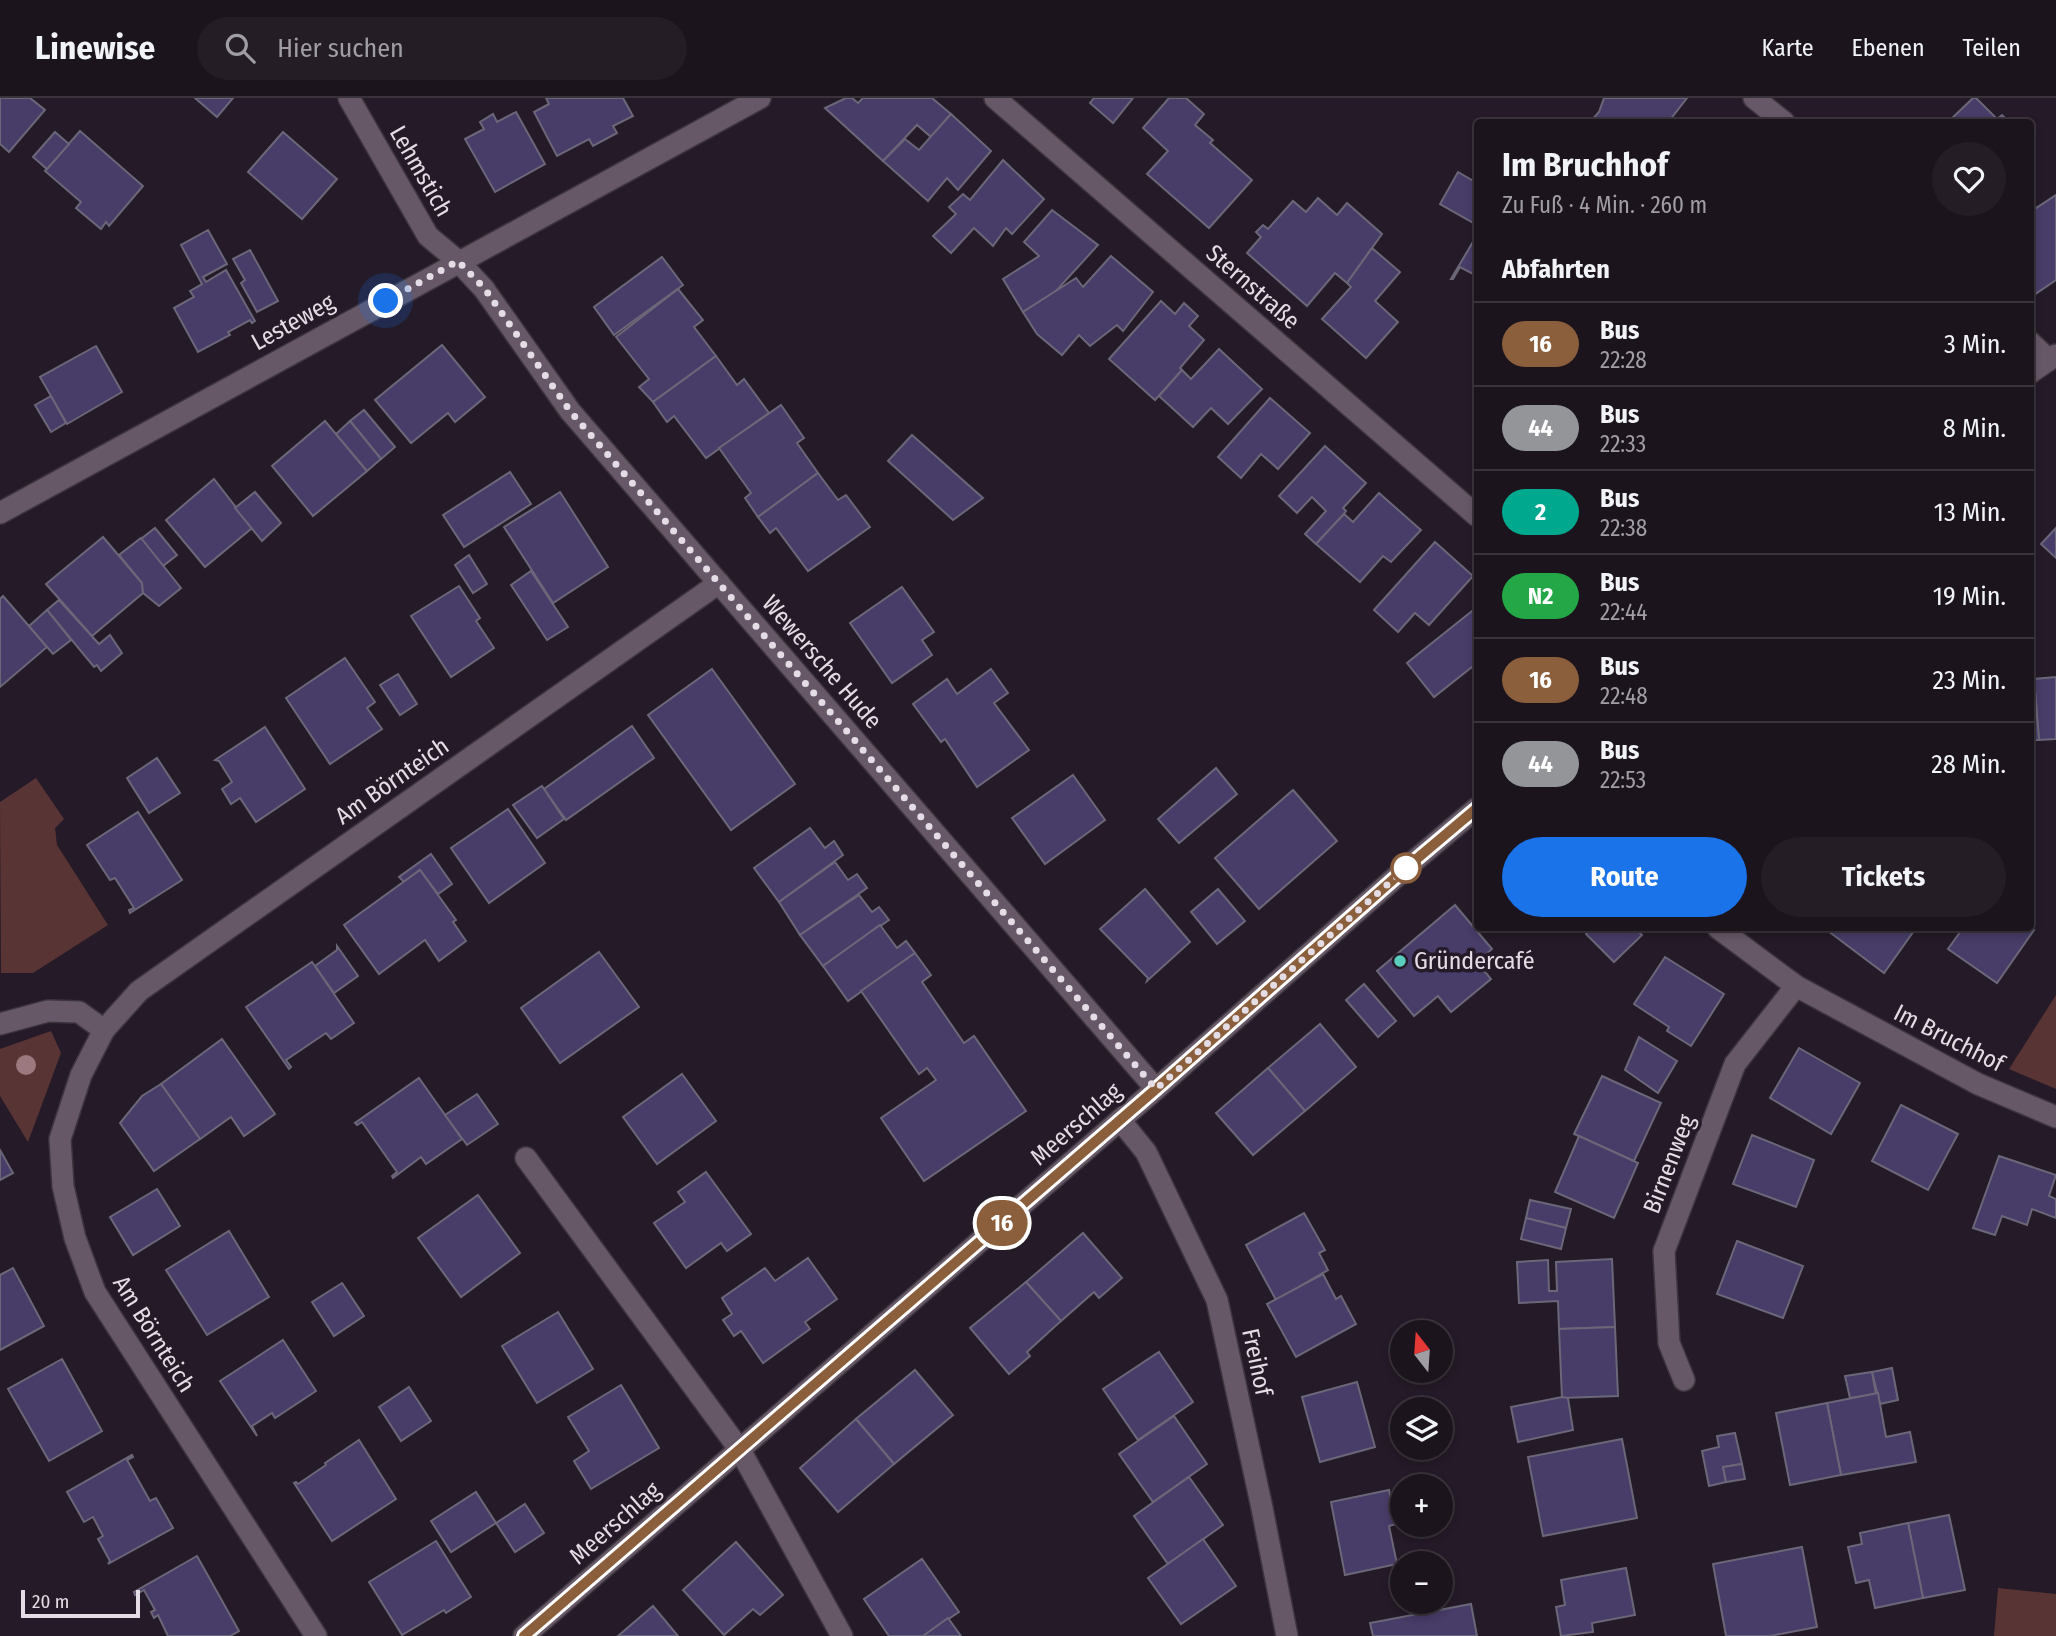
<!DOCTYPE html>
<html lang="de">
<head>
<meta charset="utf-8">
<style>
	:root { --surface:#1c141d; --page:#251d26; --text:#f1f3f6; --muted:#a09ea4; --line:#3a333b; --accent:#1a73e8 }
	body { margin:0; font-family:"Fira Sans Condensed",sans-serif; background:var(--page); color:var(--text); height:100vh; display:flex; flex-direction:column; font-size:26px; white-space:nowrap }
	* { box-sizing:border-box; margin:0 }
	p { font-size:23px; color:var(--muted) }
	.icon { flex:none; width:38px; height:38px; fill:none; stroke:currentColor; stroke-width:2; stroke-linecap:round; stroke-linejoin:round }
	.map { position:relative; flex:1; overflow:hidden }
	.sheet { position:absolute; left:1474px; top:21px; width:560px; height:812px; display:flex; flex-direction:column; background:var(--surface); border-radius:7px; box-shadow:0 4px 10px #0003,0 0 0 2px var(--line) }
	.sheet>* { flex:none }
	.badge { padding:0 14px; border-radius:23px; font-size:24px; line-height:46px }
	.needle { width:46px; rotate:343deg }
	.controls { position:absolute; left:1390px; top:1222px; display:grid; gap:14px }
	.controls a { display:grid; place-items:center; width:63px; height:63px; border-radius:50%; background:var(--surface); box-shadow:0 4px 10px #0003,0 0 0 2px var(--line); font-size:35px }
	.scale { position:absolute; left:21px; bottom:18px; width:119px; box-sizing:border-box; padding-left:7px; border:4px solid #e5dde6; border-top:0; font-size:19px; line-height:24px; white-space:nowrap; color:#e5dde6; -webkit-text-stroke:5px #251a27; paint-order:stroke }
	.you { position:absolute; width:35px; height:35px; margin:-18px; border:5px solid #fff; border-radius:50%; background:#1a73e8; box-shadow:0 0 0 10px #1a73e833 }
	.map>.badge { position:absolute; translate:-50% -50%; box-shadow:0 0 0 4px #fff }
	h2 { padding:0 28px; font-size:26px; line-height:63px }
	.round { display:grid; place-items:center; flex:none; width:74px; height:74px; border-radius:37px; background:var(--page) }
	.headline { display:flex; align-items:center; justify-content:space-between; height:119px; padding:0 28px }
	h1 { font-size:33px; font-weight:700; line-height:52px }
	.primary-button { display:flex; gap:14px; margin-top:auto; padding:14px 28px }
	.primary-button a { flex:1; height:80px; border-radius:42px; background:var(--accent); color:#fff; font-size:28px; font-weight:700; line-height:80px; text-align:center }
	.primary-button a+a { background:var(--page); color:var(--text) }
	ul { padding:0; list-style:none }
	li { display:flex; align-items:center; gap:21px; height:84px; padding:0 28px; border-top:2px solid var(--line) }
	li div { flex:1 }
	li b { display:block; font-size:26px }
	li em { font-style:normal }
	li .badge { min-width:77px; font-weight:700; text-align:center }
	header { display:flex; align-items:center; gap:42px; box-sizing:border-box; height:98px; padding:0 35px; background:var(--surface); border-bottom:2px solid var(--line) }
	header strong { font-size:33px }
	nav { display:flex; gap:38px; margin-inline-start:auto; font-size:24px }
	.search { width:490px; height:63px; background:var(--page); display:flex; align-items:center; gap:18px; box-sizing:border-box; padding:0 24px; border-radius:38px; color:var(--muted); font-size:26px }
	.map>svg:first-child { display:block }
	.green { fill:#593435 }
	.building { fill:#483c68; stroke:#6b6779; stroke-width:2 }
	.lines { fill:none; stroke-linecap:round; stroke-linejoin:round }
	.minor-casing { stroke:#3d353e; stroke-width:24 }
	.minor { stroke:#665867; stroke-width:21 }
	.tree { fill:#9c797e }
	.line-casing { stroke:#fff; stroke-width:16 }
	.line { stroke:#8b5e3c; stroke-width:10 }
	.walk { stroke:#e5dde6; stroke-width:7; stroke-dasharray:0 12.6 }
	.stop-dot { fill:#fff; stroke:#8b5e3c; stroke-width:3.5 }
	.poi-dot { fill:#59cebf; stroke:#251a27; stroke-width:2.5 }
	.labels { text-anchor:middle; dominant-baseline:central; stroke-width:7; stroke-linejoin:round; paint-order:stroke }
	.street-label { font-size:24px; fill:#e5dde6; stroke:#251a27 }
	.poi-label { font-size:24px; fill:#e5dde6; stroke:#251a27; text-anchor:start }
</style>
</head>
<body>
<header>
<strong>Linewise</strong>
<div class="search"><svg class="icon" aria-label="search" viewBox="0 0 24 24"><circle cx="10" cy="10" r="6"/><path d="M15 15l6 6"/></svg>Hier suchen</div>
<nav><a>Karte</a><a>Ebenen</a><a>Teilen</a></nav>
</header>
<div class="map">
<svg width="2056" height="1538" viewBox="0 0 2056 1538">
	<rect width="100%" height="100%" fill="#251a27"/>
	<g class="green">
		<path d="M36,680L64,721L55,730L57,747L108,827L33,875H1L0,704Z"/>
		<path d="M2056,897V991L2009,971Z"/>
		<path d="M51,933L61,955L28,1044L0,998V951Z"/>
		<path d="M1998,1490L2056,1496V1538H1994Z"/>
	</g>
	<g class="building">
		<path d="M0,0H30L45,12L9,54L0,46Z"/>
		<path d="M195,0H233L217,19Z"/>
		<path d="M546,0H623L633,18L613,28L617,35L593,48L589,41L557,58L534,14L549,6Z"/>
		<path d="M846,0H852L858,5L863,0H932L951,16L931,39L917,27L883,63L825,10Z"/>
		<path d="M1094,0H1133L1113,25L1090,5Z"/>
		<path d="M1169,0H1186L1204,16L1195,27L1213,42L1210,45L1252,82L1209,130L1147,76L1168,53L1143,30Z"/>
		<path d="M1604,0H1687L1670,22L1673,24H1590L1599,14Z"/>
		<path d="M1973,0H1976L1997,21L2002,17L2009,24H1948Z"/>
		<path d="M516,14L545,66L495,94L465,41L484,31L480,24L493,16L497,24Z"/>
		<path d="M951,16L991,53L958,92L947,80L928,103L883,63L905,41L919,52Z"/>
		<path d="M80,33L143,88L109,128L106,124L101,131L76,110L81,104L45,73Z"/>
		<path d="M55,34L69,46L47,71L33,59Z"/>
		<path d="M283,34L337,81L302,121L248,74Z"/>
		<path d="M1003,62L1044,101L1012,136L1006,130L993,148L974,130L951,155L933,138L956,116L949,109L963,96L970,102Z"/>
		<path d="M1458,74L1477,85V127L1440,106Z"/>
		<path d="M2056,97V182L2031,199L2030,114Z"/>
		<path d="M1318,100L1337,117L1347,105L1382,136L1347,185L1335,175L1307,208L1247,155L1261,139L1256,134L1263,127L1268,131L1293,103L1306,114Z"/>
		<path d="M1052,112L1098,147L1056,193L1023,214L1003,181L1039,158L1024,144Z"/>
		<path d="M208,132L227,166L203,179L206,184L226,172L255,223L252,225L250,222L228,234L230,237L198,254L174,210L194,199L190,193L202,186L181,147Z"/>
		<path d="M1477,137V178L1460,169L1453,181H1451Z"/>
		<path d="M1372,150L1400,174L1375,203L1398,224L1366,260L1322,221L1351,189L1347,185Z"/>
		<path d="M250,152L278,203L257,214L241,185L245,182L233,161Z"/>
		<path d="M1111,158L1153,194L1123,233L1117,227L1090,248L1079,237L1062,257L1037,236L1023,214L1076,180L1083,189Z"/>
		<path d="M662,159L683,187L614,237L594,209Z"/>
		<path d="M678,191L703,222L694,229L716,258L653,304L639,289L649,281L616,239Z"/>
		<path d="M1161,203L1175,216L1184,205L1198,218L1189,228L1204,242L1180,270L1182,272L1155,302L1109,261Z"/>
		<path d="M442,247L485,299L455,324L448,315L411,345L375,302Z"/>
		<path d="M96,248L122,294L67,326L40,279Z"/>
		<path d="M1219,251L1262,291L1228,326L1211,310L1193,329L1159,298L1182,272L1191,281Z"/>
		<path d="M716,258L737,287L744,281L769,315L706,360L674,318L667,324L653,304Z"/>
		<path d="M51,298L66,325L51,334L35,307Z"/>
		<path d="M1270,300L1310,335L1278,371L1261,356L1241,380L1218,359Z"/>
		<path d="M781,307L804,340L797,345L818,375L758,419L745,400L751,395L719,350Z"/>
		<path d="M364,312L395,349L381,361L350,323Z"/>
		<path d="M325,323L367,373L313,418L272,368Z"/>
		<path d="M350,323L381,361L367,373L336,336Z"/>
		<path d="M912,337L983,400L953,422L888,363Z"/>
		<path d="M1325,348L1366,385L1343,410L1346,413L1344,416L1316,446L1305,436L1326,413L1312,399L1297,415L1279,398Z"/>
		<path d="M510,374L531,406L464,449L443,417Z"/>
		<path d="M818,375L838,402L846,397L870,429L808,473L776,430L770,435L758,419Z"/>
		<path d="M214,381L252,430L205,469L166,422Z"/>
		<path d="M255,394L281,425L262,443L235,410Z"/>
		<path d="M560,394L608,469L553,505L504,429Z"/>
		<path d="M1379,395L1421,432L1391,464L1383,458L1360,484L1316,446L1344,416L1353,424Z"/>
		<path d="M155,430L177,457L163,468L141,441Z"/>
		<path d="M2056,430V460L2041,446Z"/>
		<path d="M103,439L142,485L143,495L92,538L46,486Z"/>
		<path d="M141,440L181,490L159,508L143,495L142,485L119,457Z"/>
		<path d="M1435,444L1473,478L1429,527L1415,515L1398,534L1374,512Z"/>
		<path d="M469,457L487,486L473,495L455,467Z"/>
		<path d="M531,473L568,529L547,542L511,487Z"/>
		<path d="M459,488L480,520L476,523L494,550L451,579L411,518Z"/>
		<path d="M902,489L934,534L922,542L932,557L892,585L850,525Z"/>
		<path d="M3,498L47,549L0,589V501Z"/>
		<path d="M59,502L99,546L110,537L122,555L101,573L97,567L94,569L47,512Z"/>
		<path d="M1477,509V565L1434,599L1407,565Z"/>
		<path d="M47,512L71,542L53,556L29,528Z"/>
		<path d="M345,560L375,604L367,610L382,631L330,666L286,600Z"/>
		<path d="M712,571L795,686L731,732L648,617Z"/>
		<path d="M991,571L1008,595L994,605L1029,652L977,689L945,641L941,644L913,606L947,581L957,596Z"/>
		<path d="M398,576L417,606L400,617L380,587Z"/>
		<path d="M2056,579V641L2039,642L2034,581Z"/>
		<path d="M2030,581H2034L2039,642H2030Z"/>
		<path d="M632,628L654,660L566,722L544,691Z"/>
		<path d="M265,629L305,691L256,724L240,700L231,706L222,691L232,684L219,663L215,662Z"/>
		<path d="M157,660L180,695L149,715L127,680Z"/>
		<path d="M1216,670L1237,696L1179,745L1158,721Z"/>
		<path d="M1073,677L1105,722L1045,766L1012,720Z"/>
		<path d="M542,688L564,721L537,740L513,707Z"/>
		<path d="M1293,692L1337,743L1259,811L1215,760Z"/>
		<path d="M508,711L545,765L489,805L451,750Z"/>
		<path d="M138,714L182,782L130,815L129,812L134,810L115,780L110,782L87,747Z"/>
		<path d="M810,730L825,750L834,743L843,757L779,804L754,770Z"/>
		<path d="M431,756L452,786L438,796L420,772L404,784L399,779Z"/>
		<path d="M835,764L848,782L857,776L867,790L800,837L779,804Z"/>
		<path d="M420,772L456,822L453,824L466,843L439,863L425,842L379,876L344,827Z"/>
		<path d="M1145,791L1190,844L1147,883L1148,880L1100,831Z"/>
		<path d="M1218,791L1245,823L1217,846L1191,814Z"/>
		<path d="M859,797L872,814L879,809L889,822L823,868L800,837Z"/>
		<path d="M1455,807L1492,851L1477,864L1491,881L1451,914L1438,898L1414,918L1377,873Z"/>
		<path d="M880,827L897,850L906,843L915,855L848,903L823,868Z"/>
		<path d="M2030,829L2034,832L1997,885L1948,851L1963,830Z"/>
		<path d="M1593,830H1635L1642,837L1614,864L1586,836Z"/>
		<path d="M1831,830H1916L1884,875L1828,833Z"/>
		<path d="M337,848L358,878L334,895L315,868L337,852Z"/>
		<path d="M599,854L639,909L560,965L521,910Z"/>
		<path d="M915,855L931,877L922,884L964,945L974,938L1026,1013L924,1083L881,1020L936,982L927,970L919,976L861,893Z"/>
		<path d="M1665,859L1724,896L1691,948L1667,933L1669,929L1634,906Z"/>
		<path d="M312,864L354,925L331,941L326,935L286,962L291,969L289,971L246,909Z"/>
		<path d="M1364,886L1396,923L1378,939L1346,902Z"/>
		<path d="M1320,926L1356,969L1305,1013L1268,970Z"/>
		<path d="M1639,939L1677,963L1658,995L1625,972Z"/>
		<path d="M222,941L275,1016L244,1038L231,1019L200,1041L161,986Z"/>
		<path d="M1799,950L1860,985L1831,1036L1770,1000Z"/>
		<path d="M1268,970L1305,1013L1253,1057L1216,1015Z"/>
		<path d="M682,976L716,1023L657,1066L623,1019Z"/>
		<path d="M1602,978L1661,1005L1634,1063L1574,1036Z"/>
		<path d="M419,980L462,1041L426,1066L421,1059L393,1080L392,1078L397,1074L362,1024L357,1027L355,1025Z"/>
		<path d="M161,986L200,1041L154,1073L120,1025L142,998Z"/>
		<path d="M477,996L498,1026L467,1047L445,1017Z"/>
		<path d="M1901,1007L1958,1036L1928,1092L1872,1063Z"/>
		<path d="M1752,1037L1814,1062L1796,1109L1733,1086Z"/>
		<path d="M1579,1038L1638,1065L1614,1120L1555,1094Z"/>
		<path d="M0,1052L13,1075L0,1082Z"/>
		<path d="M1999,1058L2056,1077L2049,1098L2056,1101V1120L2032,1111L2027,1127L2002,1118L1995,1137L1973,1130Z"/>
		<path d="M706,1074L751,1136L727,1153L721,1145L686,1170L654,1125L685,1104L678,1094Z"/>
		<path d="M157,1091L180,1128L133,1157L110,1119Z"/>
		<path d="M478,1097L520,1155L461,1199L418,1140Z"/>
		<path d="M1530,1102L1571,1111L1566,1130L1526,1120Z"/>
		<path d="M1304,1115L1325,1152L1319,1155L1328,1172L1276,1202L1246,1147Z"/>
		<path d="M1526,1120L1566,1130L1561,1151L1521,1141Z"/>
		<path d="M229,1133L269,1199L207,1237L166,1172Z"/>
		<path d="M1083,1135L1122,1180L1099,1200L1094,1194L1061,1223L1026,1184Z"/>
		<path d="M1737,1143L1803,1168L1783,1220L1717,1196Z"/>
		<path d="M808,1160L837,1201L805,1224L810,1231L763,1265L741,1233L734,1238L723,1222L732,1216L722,1200L765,1170L775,1183Z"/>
		<path d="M1612,1161L1615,1229L1559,1231L1558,1203L1519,1205L1517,1164L1548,1162L1549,1193H1557L1556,1164Z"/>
		<path d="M13,1170L44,1228L0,1252V1177Z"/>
		<path d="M1323,1176L1336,1201L1341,1198L1356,1226L1296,1259L1267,1206Z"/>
		<path d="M1026,1184L1061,1223L1027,1254L1030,1258L1009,1276L970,1230Z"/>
		<path d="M342,1185L364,1218L334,1238L312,1204Z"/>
		<path d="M558,1214L593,1271L537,1305L502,1248Z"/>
		<path d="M1615,1229L1618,1298L1562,1300L1559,1231Z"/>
		<path d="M283,1242L316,1293L275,1320L272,1315L252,1328L257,1338L220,1283Z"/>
		<path d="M1159,1254L1193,1304L1138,1342L1103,1291Z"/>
		<path d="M62,1261L102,1333L49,1363L8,1291Z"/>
		<path d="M1892,1270L1898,1302L1880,1306L1872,1274Z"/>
		<path d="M915,1272L953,1317L894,1366L856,1321Z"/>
		<path d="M1872,1274L1876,1296L1850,1300L1845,1278Z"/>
		<path d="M1357,1284L1375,1349L1320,1364L1302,1299Z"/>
		<path d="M621,1287L659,1350L591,1391L574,1363L589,1353L568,1319Z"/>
		<path d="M409,1289L431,1323L401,1343L379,1309Z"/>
		<path d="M1878,1295L1886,1339L1910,1334L1916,1364L1841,1377L1827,1305Z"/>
		<path d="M1562,1299L1568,1300L1573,1332L1518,1344L1511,1309Z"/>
		<path d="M1827,1305L1841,1377L1790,1387L1776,1315Z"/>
		<path d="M1174,1318L1207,1366L1153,1404L1119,1356Z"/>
		<path d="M856,1321L894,1366L838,1414L800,1370Z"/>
		<path d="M1735,1335L1742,1366L1723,1369L1726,1384L1709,1388L1702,1353L1719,1349L1717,1338Z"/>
		<path d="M1622,1341L1637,1420L1543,1438L1528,1359Z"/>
		<path d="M359,1342L396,1401L332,1443L294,1385L296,1384L298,1386L326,1367L325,1365Z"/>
		<path d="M132,1357L133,1359L127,1362L150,1403L156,1400L173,1430L108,1466L110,1463L98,1441L103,1438L93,1419L84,1424L67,1394Z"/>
		<path d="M1742,1366L1745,1381L1726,1384L1723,1369Z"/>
		<path d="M1189,1379L1223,1427L1168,1466L1134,1418Z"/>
		<path d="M1389,1392L1396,1426L1389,1428L1397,1466L1345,1477L1331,1404Z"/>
		<path d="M476,1394L496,1425L451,1454L431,1423Z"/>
		<path d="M525,1406L544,1435L515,1454L496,1425Z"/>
		<path d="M1949,1417L1965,1492L1923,1500L1908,1425Z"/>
		<path d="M1908,1425L1923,1500L1875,1510L1869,1482L1856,1485L1848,1449L1862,1446L1860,1435Z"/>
		<path d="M1203,1441L1236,1488L1181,1526L1148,1480Z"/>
		<path d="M436,1443L471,1499L446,1515L444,1512L402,1537L369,1484Z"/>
		<path d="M736,1444L783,1497L760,1517L753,1511L724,1537L683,1492Z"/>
		<path d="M1802,1449L1817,1529L1770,1538H1726L1713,1466Z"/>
		<path d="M197,1458L239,1533L230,1538H168L158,1517L154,1520L151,1514L155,1512L144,1492L135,1497L134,1494Z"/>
		<path d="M922,1461L959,1514L923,1538H889L864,1501Z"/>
		<path d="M1626,1470L1635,1517L1592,1525L1593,1534L1561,1538L1556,1509L1565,1507L1561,1482Z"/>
		<path d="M1471,1506L1477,1538H1373L1370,1525Z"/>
		<path d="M653,1508L678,1538H618Z"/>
		<path d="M948,1520L961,1538H923Z"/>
	</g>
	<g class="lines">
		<g class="minor-casing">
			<g id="minor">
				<path d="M349,0L428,138L458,163L484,191L570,313L1156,991"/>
				<path d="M995,0L1477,418"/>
				<path d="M1754,0L1784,24"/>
				<path d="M2030,244L2049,262"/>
				<path d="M2030,275L2056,257"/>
				<path d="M0,415L760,0"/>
				<path d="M1718,830L1796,888L1978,986L2056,1019"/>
				<path d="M0,926L48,913L79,914L104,932"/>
				<path d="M1120,1022L1146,1054L1217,1202L1262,1410L1287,1538"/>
				<path d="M526,1060L740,1352L842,1538"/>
				<path d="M1684,1282L1669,1245L1664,1153L1735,966L1796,888"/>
				<path d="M316,1538L95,1194L75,1140L63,1088L60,1041L81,977L104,932L139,893L719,485"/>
				<path d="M524,1538L1156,991L1413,764L1477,710"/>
			</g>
		</g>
		<use href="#minor" class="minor"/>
	</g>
	<circle class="tree" cx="26" cy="967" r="10"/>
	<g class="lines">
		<g class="line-casing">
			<path id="line" d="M524,1538L1156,991L1413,764L1477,710"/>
		</g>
		<use href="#line" class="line"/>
		<path class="walk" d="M386,203L458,163L485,191L570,313L1156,991L1413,764L1406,770"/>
	</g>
	<circle class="stop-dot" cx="1406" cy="770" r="14"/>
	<circle class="poi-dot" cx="1400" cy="863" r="7"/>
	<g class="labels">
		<g class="street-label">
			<text transform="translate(421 73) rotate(60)">Lehmstich</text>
			<text transform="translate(1253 189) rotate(41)">Sternstraße</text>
			<text transform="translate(293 224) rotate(-29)">Lesteweg</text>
			<text transform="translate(822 564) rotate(49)">Wewersche Hude</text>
			<text transform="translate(392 683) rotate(-35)">Am Börnteich</text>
			<text transform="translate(1949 940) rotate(27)">Im Bruchhof</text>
			<text transform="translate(1076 1026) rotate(-41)">Meerschlag</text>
			<text transform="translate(1669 1066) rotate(-69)">Birnenweg</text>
			<text transform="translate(154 1236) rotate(58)">Am Börnteich</text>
			<text transform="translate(1257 1264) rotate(78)">Freihof</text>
			<text transform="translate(615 1425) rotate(-41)">Meerschlag</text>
		</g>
		<g class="poi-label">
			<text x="1414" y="863">Gründercafé</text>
		</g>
	</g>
</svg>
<div class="controls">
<a><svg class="needle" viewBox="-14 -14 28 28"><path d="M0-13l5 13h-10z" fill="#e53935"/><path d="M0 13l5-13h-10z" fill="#a09ea4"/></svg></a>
<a><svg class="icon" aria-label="layers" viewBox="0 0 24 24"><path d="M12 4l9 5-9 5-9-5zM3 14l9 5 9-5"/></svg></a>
<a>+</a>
<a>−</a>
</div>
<div class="scale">20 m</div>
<div class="you" style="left:386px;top:203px"></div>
<b class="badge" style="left:1002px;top:1125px;background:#8b5e3c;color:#fff">16</b>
<section class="sheet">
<div class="headline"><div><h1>Im Bruchhof</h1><p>Zu Fuß · 4 Min. · 260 m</p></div><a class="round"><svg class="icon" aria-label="heart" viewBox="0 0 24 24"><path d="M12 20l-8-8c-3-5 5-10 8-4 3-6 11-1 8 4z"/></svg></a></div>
<h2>Abfahrten</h2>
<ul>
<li><span class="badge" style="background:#8b5e3c;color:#fff">16</span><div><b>Bus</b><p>22:28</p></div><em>3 Min.</em></li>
<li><span class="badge" style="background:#949599;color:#fff">44</span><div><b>Bus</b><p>22:33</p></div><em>8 Min.</em></li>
<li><span class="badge" style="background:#00a88e;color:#fff">2</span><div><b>Bus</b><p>22:38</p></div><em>13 Min.</em></li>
<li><span class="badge" style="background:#24a847;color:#fff">N2</span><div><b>Bus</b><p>22:44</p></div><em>19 Min.</em></li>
<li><span class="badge" style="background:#8b5e3c;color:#fff">16</span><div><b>Bus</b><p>22:48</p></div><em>23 Min.</em></li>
<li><span class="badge" style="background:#949599;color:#fff">44</span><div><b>Bus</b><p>22:53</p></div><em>28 Min.</em></li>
</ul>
<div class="primary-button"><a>Route</a><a>Tickets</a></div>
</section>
</div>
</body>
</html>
